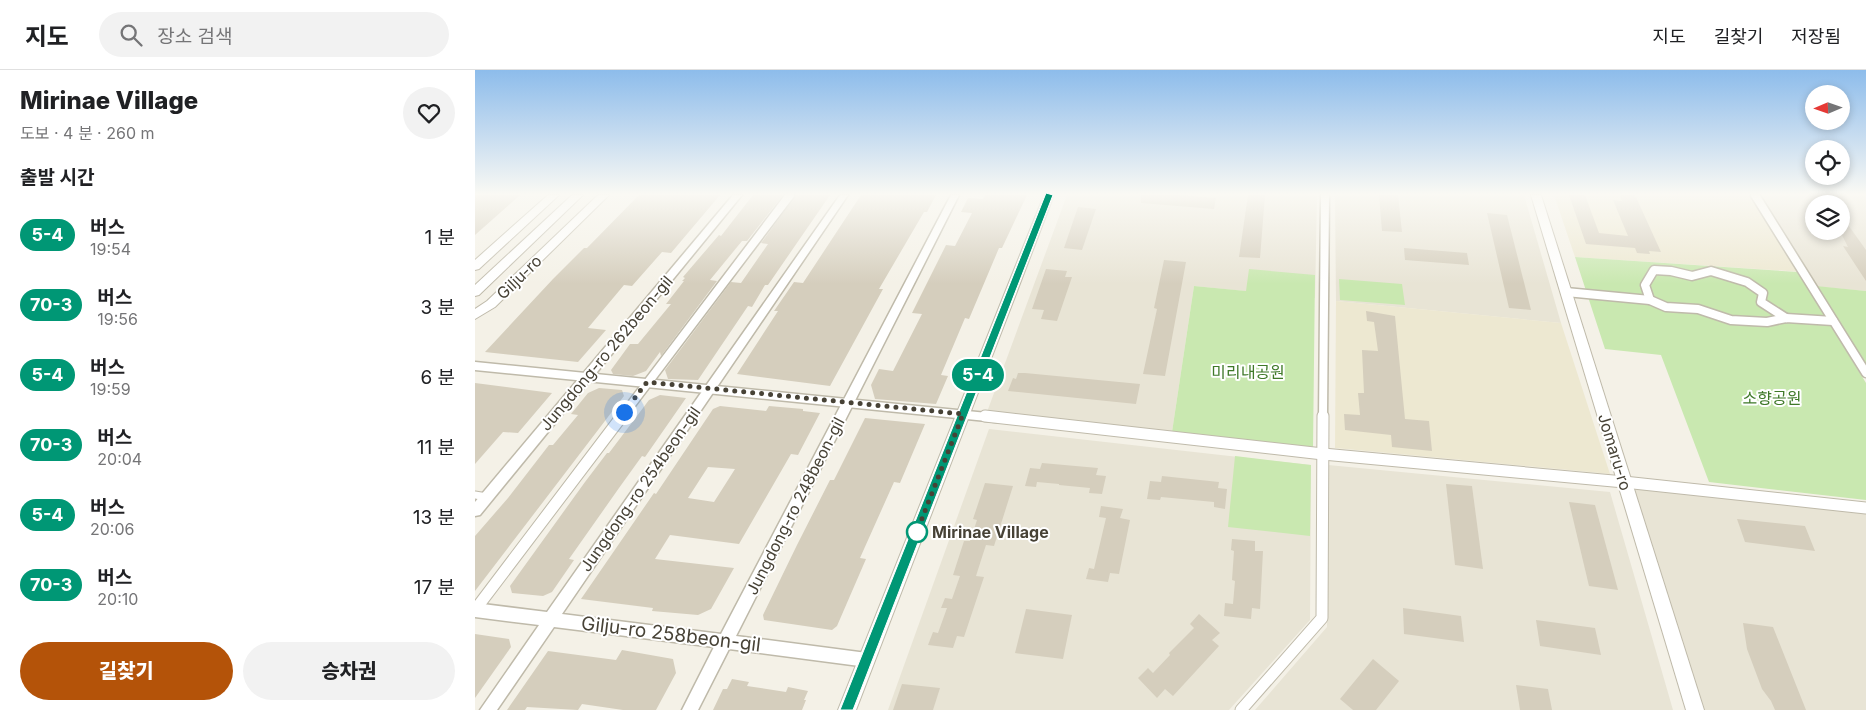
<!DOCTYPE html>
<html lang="ko">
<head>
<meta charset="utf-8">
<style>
	:root { --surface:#fff; --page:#f2f2f2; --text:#202124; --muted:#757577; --line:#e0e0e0; --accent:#b45309 }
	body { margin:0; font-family:Inter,"Noto Sans KR",sans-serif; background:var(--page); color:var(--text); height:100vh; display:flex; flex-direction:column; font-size:19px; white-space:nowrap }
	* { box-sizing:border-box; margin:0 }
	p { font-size:16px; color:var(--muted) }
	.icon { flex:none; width:28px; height:28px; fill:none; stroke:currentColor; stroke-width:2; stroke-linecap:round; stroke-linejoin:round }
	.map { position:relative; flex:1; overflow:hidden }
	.side { display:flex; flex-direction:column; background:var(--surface); width:475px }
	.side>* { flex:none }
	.badge { padding:0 10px; border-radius:16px; font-size:18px; line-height:32px }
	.needle { width:32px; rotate:268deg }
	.tools { position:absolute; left:1330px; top:15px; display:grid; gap:10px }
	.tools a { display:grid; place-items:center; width:45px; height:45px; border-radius:50%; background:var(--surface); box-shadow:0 2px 8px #0003; font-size:25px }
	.you { position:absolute; width:25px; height:25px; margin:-12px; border:4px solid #fff; border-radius:50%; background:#1a73e8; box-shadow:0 0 0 8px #1a73e833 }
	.map>.badge { position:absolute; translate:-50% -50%; box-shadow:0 0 0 2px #fff }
	h2 { padding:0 20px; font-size:19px; line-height:45px }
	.round { display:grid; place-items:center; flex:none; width:52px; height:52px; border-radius:26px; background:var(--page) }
	.summary { display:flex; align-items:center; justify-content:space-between; height:85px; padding:0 20px }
	h1 { font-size:24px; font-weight:800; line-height:38px }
	.button { display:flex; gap:10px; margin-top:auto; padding:10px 20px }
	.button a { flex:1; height:58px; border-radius:30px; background:var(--accent); color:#fff; font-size:20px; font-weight:800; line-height:58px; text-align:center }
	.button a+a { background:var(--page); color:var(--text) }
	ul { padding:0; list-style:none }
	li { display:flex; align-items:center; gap:15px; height:70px; padding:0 20px }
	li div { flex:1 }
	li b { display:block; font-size:19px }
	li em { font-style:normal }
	li .badge { min-width:55px; font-weight:700; text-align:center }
	header { display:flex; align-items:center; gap:30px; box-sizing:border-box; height:70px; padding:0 25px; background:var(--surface); border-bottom:1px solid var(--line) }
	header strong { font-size:24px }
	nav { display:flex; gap:28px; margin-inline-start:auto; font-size:18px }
	.search { width:350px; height:45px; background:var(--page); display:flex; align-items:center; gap:12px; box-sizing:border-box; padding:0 18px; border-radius:28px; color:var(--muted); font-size:19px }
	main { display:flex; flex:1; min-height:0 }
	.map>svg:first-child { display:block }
	.residential { fill:#e8e4d5; fill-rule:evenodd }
	.education { fill:#ede8d1 }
	.green { fill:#c9e8b0 }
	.building { fill:#d5cebd; fill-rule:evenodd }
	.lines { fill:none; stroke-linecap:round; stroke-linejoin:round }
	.service-casing { stroke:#bfbaaa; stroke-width:9 }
	.pedestrian-far1-casing { stroke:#bfbaaa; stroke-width:11 }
	.pedestrian-casing { stroke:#bfbaaa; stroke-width:13 }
	.minor-casing { stroke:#bfbaaa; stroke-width:3 }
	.tertiary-casing { stroke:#bfbaaa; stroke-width:2 }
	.service { stroke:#fff; stroke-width:7 }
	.pedestrian-far1 { stroke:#fff; stroke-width:8 }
	.pedestrian { stroke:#fff; stroke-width:11 }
	.minor { fill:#fff; fill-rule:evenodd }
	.tertiary { fill:#fff; fill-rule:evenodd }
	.line { fill:#009775; stroke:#fff }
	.walk { stroke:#474236; stroke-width:5; stroke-dasharray:0 9 }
	.stop-dot { fill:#fff; stroke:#009775; stroke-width:2.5 }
	.labels { text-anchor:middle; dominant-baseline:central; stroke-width:4; stroke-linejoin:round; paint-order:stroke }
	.street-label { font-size:16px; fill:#474236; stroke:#fff }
	.park-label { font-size:16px; fill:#3f7929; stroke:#fff }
	.stop-label { font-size:16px; font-weight:bold; fill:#474236; stroke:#fff; text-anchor:start }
	.near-street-label { font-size:19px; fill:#474236; stroke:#fff }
</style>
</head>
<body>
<header>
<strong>지도</strong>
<div class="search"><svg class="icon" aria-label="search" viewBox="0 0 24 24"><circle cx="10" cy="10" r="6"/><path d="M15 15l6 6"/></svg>장소 검색</div>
<nav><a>지도</a><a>길찾기</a><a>저장됨</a></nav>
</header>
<main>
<section class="side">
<div class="summary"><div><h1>Mirinae Village</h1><p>도보 · 4 분 · 260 m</p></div><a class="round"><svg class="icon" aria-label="heart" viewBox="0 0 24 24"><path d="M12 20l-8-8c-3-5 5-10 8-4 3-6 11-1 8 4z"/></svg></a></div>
<h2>출발 시간</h2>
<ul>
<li><span class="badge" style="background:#009775;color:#fff">5-4</span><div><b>버스</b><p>19:54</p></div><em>1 분</em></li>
<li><span class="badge" style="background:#009775;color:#fff">70-3</span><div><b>버스</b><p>19:56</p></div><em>3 분</em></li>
<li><span class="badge" style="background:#009775;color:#fff">5-4</span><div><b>버스</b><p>19:59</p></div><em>6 분</em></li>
<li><span class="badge" style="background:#009775;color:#fff">70-3</span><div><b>버스</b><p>20:04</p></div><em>11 분</em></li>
<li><span class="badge" style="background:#009775;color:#fff">5-4</span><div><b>버스</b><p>20:06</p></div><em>13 분</em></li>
<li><span class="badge" style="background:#009775;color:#fff">70-3</span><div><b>버스</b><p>20:10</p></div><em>17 분</em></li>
</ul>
<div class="button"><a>길찾기</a><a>승차권</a></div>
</section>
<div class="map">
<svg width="1391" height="640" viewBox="0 0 1391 640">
	<rect width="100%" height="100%" fill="#f4f1e7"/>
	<g class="residential">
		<path d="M592,125H842L840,228L719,216L697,362L512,342Z"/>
		<path d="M860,125H1049L1086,253L861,231Z"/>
		<path d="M1280,125H1391V221L1337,216ZM1339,134H1366V161H1339Z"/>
		<path d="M514,359L836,395L835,550L754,640H413Z"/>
		<path d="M853,395L1135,422L1198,640H780L852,557Z"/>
		<path d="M1149,412L1391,438V640H1220Z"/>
	</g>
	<g class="education">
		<path d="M1079,125H1280L1328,202L1100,187Z"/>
		<path d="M861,231L1086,253L1135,404L860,378Z"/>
	</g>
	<g class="green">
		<path d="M1100,187L1323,202L1391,313V430L1234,412L1186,285L1130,279Z"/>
		<path d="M774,199L840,205L838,378L697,362L719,216L771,221Z"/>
		<path d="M864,209L927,214L930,235L865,230Z"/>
		<path d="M1341,216L1391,221V297Z"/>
		<path d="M760,386L836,395L835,466L753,457Z"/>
	</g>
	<g class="building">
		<path d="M0,125H45L0,165Z"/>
		<path d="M164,125H245L196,183L187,182L157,216L149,215L113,258L131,260L103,292L10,282L78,209L109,178H112Z"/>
		<path d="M278,125H308L272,171H267L235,210L242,211L186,286L185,282L171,301L158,306L138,304L136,300L155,274H163L196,234H191L209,211H207L210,208L208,207L244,165L246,166Z"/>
		<path d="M321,125H355L293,215H290L277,237L273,236L223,310L193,309L190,300L256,212L266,213L293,174L286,173Z"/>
		<path d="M386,125H461L452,142H449L404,219H408L355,316L262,304L303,241H299L319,212L328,213Z"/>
		<path d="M510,125H552L527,178H524L494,249L490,248L466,305L473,306L461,334L400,329L396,315L404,299L418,301L447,244L437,243L471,175L480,176L497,143L486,142L493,128L508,129Z"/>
		<path d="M666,125H706L741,128L739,139L666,133Z"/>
		<path d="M773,125H790L785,188L764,187Z"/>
		<path d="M904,125H923L927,162L907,161Z"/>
		<path d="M1094,125H1110L1124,163L1153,166L1138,130L1147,131L1145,125H1160L1186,182L1174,181L1175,184L1162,183L1160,178L1111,174Z"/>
		<path d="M603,137L621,139L607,180L589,178Z"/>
		<path d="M1012,143L1032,145L1056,240L1034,238Z"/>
		<path d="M1366,145L1391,180V211L1368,176L1373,177L1366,163Z"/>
		<path d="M929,178L992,183L994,195L930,190Z"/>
		<path d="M689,190L711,192L690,306L668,304L682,239L679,238Z"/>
		<path d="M571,199L592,201L590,207H597L582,251L566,249L569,240L557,239Z"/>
		<path d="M891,241L920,246L930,349L954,351L957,381L917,377L916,365L870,360L869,344L885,345L883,323H889L887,280L903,281L899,252L892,251Z"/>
		<path d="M543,303H550L665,314L661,334L533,321L538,308L541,309Z"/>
		<path d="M0,313L77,323L43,363L28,362L0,394Z"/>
		<path d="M124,318L147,320L149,326L0,521V466L33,428L74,375H78L103,345L96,344L113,323Z"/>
		<path d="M185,325L211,328L170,387L167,386L144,418L94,489L99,490L77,522L68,526L37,523L35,516L110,412L132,383H134L174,330Z"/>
		<path d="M245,336L291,341L294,336L328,339V341L345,343L323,385L316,384L264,474L195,465L180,489L259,498L236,539L223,545L177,541L178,538L106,529L179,423L181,424L238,339ZM233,397L260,399L239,432L213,428Z"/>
		<path d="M390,348L450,354L425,413L419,412L385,488L391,489L362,556L357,560L289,550L288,545L322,475L355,410H359Z"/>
		<path d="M567,393L623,398L621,405L631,406L627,424L614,423L615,418L584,415V414L562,412L561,417L550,416L555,398L565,399Z"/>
		<path d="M687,406L744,412L743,418L752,419L750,439L739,437V432L686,427L685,430L672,429L675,411L686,412Z"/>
		<path d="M510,413L538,416L519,476L511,475L508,484L501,506L509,507L489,567L482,566L478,578L453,575L458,562L463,563L472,538H466L470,528L477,529L485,506L478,505L489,471H495L502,450L498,449Z"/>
		<path d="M971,414L997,416L1008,499L980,495Z"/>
		<path d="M1094,432L1120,435L1143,520L1114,516Z"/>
		<path d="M626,436L648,439L645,448L655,450L644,504L635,503L633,512L611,509L614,498L619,499L631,448L624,447Z"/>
		<path d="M1262,449L1330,456L1340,481L1270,472Z"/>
		<path d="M757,469L780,471V481H788L785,539L777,538L776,549L749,546L750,533L758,534L760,511L757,510L759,481L756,480Z"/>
		<path d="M928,538L986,546L989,572L929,564Z"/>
		<path d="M551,539L597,545L588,589L540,583Z"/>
		<path d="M724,544L745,563L737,570L744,576L698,626L690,619L682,628L663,608L673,598L678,603L695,585L694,583L719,558L715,554Z"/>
		<path d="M1061,550L1120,558L1126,585L1065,576Z"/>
		<path d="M1268,553L1298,557L1331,640H1300L1296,631L1287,619L1272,579Z"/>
		<path d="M0,564L34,569L36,577L0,628Z"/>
		<path d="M147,580L198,589L201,603L181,640H148L107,634L103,640L52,637L50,640H32L73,581L141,590Z"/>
		<path d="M898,589L924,611L901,640H878L865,629Z"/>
		<path d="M257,609L274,612L272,616L311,622L313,617L333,621L329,630H331L327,640H238L248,619H252Z"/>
		<path d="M427,614L465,618L458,640H418Z"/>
		<path d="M1041,615L1073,619L1077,640H1045Z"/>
	</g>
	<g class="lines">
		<g class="service-casing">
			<path id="service" d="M0,425L12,427"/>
		</g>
		<g class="pedestrian-far1-casing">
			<g id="pedestrian-far1">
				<path d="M1280,125L1391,303"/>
				<path d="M1091,222L1175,230L1191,237L1223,239L1256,250L1292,252L1311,248L1358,251"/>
				<path d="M1175,230L1170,215L1179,200L1196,201L1217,206L1236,201L1272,212L1288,223L1286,232L1311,248"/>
				<path d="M0,296L522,348"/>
				<path d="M146,348L315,125"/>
				<path d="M848,348L850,125"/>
			</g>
		</g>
		<g class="pedestrian-casing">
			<g id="pedestrian">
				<path d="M510,346L848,384L1149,412L1391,438"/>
				<path d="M0,540L147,346"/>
				<path d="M766,640L847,548L848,346"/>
			</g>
		</g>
		<g class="minor-casing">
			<g id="minor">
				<path d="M258,125H267L5,445L0,446V432Z"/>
				<path d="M365,125H373L87,544L246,564L476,125H484L261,566L392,583L397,585L399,590L397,595L392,597L254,579L223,640H207L239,577L79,557L22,640H5L64,555L0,547V533L72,542Z"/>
			</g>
		</g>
		<g class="tertiary-casing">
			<g id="tertiary">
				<path d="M73,125H84L4,199L0,200V190Z"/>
				<path d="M97,125H108L4,225L0,226V215Z"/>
				<path d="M123,125H134L20,237L0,249V239L12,231Z"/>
				<path d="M569,125H579L381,640H363Z"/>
				<path d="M1056,125H1066L1229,640H1211Z"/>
			</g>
		</g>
		<use href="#service" class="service"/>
		<use href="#pedestrian-far1" class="pedestrian-far1"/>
		<use href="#pedestrian" class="pedestrian"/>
		<use href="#minor" class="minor"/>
		<use href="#tertiary" class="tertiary"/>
	</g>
	<linearGradient id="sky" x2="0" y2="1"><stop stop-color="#8dbceb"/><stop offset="0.58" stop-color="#faf9f4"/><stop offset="1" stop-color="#faf9f4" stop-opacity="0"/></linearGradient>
	<rect width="1391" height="214" fill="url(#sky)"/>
	<path class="line" d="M571,123L578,125L378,640H365Z"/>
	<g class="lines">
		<path class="walk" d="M149,342L172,312L488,344L439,469L442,462"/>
	</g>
	<circle class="stop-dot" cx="442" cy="462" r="10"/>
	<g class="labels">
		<g class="street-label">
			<text transform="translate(44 207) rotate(-44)">Gilju-ro</text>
			<text transform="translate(131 283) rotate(-50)">Jungdong-ro 262beon-gil</text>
			<text transform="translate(1140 382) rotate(73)">Jomaru-ro</text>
			<text transform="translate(165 419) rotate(-55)">Jungdong-ro 254beon-gil</text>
			<text transform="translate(320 436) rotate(-63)">Jungdong-ro 248beon-gil</text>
		</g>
		<g class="park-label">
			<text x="773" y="302">미리내공원</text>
			<text x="1297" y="328">소향공원</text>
		</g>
		<g class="stop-label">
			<text x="457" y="462">Mirinae Village</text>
		</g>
		<g class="near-street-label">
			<text transform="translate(196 564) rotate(7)">Gilju-ro 258beon-gil</text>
		</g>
	</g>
</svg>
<div class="tools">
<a><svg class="needle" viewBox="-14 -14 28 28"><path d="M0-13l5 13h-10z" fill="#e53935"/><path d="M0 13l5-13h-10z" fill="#757577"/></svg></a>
<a><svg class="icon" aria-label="locate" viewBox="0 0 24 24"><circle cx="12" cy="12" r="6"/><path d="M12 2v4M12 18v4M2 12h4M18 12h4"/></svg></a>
<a><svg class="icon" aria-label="layers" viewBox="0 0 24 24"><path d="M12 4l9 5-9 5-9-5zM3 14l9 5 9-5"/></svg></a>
</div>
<div class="you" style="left:149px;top:342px"></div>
<b class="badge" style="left:503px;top:305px;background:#009775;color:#fff">5-4</b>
</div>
</main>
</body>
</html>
